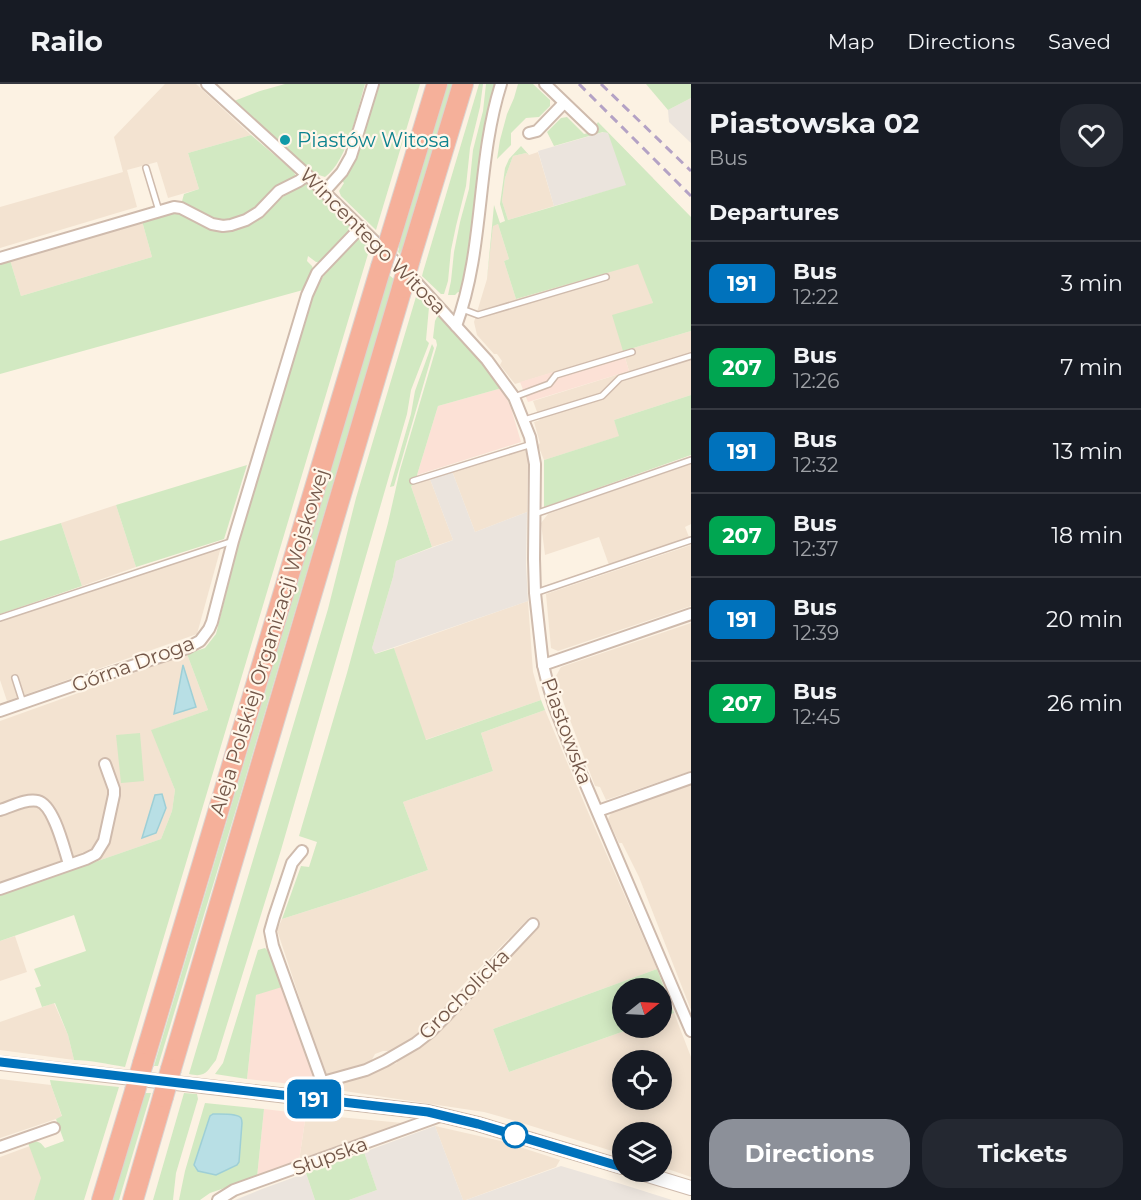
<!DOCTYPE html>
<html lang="en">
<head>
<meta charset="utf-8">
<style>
	:root { --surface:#171b24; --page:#242831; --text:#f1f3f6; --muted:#9ea1a6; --line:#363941; --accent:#8c9099 }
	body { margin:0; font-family:Montserrat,sans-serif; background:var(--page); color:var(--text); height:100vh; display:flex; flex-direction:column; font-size:22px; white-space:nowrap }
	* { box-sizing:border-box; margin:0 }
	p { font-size:20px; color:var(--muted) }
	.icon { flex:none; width:33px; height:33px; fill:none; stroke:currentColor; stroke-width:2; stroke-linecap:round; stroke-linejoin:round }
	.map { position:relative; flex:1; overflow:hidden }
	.side { display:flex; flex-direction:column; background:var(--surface); width:450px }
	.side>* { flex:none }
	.badge { padding:0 12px; border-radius:9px; font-size:21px; line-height:39px }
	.needle { width:39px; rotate:72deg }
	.fabs { position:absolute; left:612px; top:894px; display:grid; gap:12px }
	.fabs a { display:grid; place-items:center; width:60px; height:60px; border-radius:50%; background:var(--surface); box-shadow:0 3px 15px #0003; font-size:30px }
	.map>.badge { position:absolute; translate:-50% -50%; box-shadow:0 0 0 3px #fff }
	h2 { padding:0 18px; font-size:22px; line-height:54px }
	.round { display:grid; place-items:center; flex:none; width:63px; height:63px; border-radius:24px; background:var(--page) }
	.head { display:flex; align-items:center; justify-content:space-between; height:102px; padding:0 18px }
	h1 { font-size:28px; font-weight:700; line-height:45px }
	.button { display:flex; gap:12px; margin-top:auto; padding:12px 18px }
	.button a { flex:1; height:69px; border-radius:24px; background:var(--accent); color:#fff; font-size:24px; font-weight:700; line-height:69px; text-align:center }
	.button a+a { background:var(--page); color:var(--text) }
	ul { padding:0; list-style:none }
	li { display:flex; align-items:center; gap:18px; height:84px; padding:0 18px; border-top:2px solid var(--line) }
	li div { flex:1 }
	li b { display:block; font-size:22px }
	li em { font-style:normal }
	li .badge { min-width:66px; font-weight:700; text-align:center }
	header { display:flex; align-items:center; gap:36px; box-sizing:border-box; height:84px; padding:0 30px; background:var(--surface); border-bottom:2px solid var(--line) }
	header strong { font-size:28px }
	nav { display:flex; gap:33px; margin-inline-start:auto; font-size:21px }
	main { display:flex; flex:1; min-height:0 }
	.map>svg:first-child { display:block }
	.residential { fill:#f3e3d1; fill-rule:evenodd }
	.commercial { fill:#fce1d6 }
	.industrial { fill:#ebe4dd }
	.green { fill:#d2e9c2; fill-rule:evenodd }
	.water { fill:#b8dfe5; stroke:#9ecfd6; stroke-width:1.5 }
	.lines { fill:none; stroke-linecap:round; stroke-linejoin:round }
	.service-casing { stroke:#cfbbad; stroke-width:8 }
	.minor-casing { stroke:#cfbbad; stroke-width:14 }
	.tertiary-casing { stroke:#cfbbad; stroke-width:16 }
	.motorway-casing { stroke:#dbd3d0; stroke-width:22 }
	.service { stroke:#fff; stroke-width:5 }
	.minor { stroke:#fff; stroke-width:10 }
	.tertiary { stroke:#fff; stroke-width:14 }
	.motorway { stroke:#f5b09a; stroke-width:20 }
	.rail { stroke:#b4a2c5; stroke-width:3; stroke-dasharray:9 6; stroke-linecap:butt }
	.motorway-bridge-casing { stroke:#dbd3d0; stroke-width:22; stroke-linecap:butt }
	.motorway-bridge { stroke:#f5b09a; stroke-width:20 }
	.line-casing { stroke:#fff; stroke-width:14 }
	.line { stroke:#0072bc; stroke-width:9 }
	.culture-dot { fill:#0f9aa8; stroke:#fff6e9; stroke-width:2 }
	.stop-dot { fill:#fff; stroke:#0072bc; stroke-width:3 }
	.labels { text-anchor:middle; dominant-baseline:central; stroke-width:4.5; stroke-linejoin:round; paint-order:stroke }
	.culture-label { font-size:20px; fill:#0d838f; stroke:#fff6e9; text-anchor:start }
	.street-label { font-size:20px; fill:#735749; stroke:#fff6e9 }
</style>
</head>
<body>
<header>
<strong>Railo</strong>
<nav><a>Map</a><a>Directions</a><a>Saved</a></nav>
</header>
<main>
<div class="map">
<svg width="691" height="1116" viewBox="0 0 691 1116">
	<rect width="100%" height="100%" fill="#fcf2e3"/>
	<g class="residential">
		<path d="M165,0H196L251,51L188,69L199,105L168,114L157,78L127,86L137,123L0,164V123L123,88L114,53Z"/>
		<path d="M538,68L554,122L508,136L502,117L505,94L513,72L526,69L529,71Z"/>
		<path d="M142,137L152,173L21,212L10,176Z"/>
		<path d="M498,140L509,175L504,177L516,215L639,179L653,219L623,267L691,247V311L614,336L620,352L544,376L538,361L540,359L534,338L540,336L533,317L629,287L623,267L515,300L500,281L502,277L497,270H494L477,251L474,238L487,195L493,141Z"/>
		<path d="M526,365L528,377L527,428L475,448L452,387Z"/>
		<path d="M691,379V440L685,443L689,453L609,481L599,453L545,471L541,439L548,430Z"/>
		<path d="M430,395L453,456L432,463L411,402Z"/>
		<path d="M116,421L136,483L82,502L61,439Z"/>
		<path d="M691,461V522L558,567L551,564L546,510Z"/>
		<path d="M221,463L197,550L7,617L0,596V536Z"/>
		<path d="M528,517L533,588L541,616L425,656L394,564Z"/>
		<path d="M691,539V687L606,716L600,703L595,702L564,620L556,592L561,583Z"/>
		<path d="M187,570L208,626L152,646L175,706L172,727L161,755L0,811V637Z"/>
		<path d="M545,626L588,728L657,885L493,945L509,988L633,944H662V933L674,929L691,973V1093L662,1083V1048H622V1070L502,1033L484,1028L331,1005L333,1000L397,979V976L418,965L445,942L540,842L538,837H534L530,833L453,911L452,918L424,946L392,967H383L375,970L369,981L332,991H325L277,846L282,835L357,811L428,786L403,718L493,687L481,649ZM622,976H662V1016H622Z"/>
		<path d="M691,700V926L639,793L622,759H619L608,735L612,727Z"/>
		<path d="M15,852L27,888L0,897V857Z"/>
		<path d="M54,919L68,951L74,976L0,966V938Z"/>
		<path d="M0,995L51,1001L62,1033L0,1054Z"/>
		<path d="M306,1030L403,1039L299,1077Z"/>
		<path d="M435,1042L501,1057L560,1076L556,1083L466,1116H463Z"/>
		<path d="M30,1062L42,1094L34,1116H0V1073Z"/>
	</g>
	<g class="commercial">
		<path d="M623,267L629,287L528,318L520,298Z"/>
		<path d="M502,304L511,324L521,358L417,391L438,322Z"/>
		<path d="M285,900L317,1003L247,995L256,911Z"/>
		<path d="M264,1025L306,1030L299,1077L257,1093Z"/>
	</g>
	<g class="industrial">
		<path d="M691,14V59L669,38L668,26Z"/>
		<path d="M604,48L608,49L653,94L554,122L538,67Z"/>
		<path d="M452,387L475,448L527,428L526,481L528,517L374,570L372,564L393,493L396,477L453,456L430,395Z"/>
		<path d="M435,1042L463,1116H349L377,1106L364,1068Z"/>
		<path d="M561,1082L618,1099L672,1116H466Z"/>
		<path d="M306,1089L315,1116H235L262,1105Z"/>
	</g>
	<g class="green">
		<path d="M285,0H365C357,27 348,76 325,93L319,91L317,94L234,17L260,7Z"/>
		<path d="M378,0H420L376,146L341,112L339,107L344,99L342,97C363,69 368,33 378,0Z"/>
		<path d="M447,0H453L402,167H401L400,170L398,168L399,164L398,163Z"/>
		<path d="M479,0H483L480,23L470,64L466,102L456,142L451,166L448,197L444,210H441L422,192L423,188Z"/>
		<path d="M486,0H495C475,68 476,140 461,209L458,208L455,211H448L451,197L454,168L460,138L469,105L473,66L483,27Z"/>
		<path d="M518,0H533L550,16V22L539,33L526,34L511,49V61L497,75L500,56L507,30L514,14Z"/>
		<path d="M646,0H691V14L668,26Z"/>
		<path d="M569,16H571L596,41L598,38L691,133V247L623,267L612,231L653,219L638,180L516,215L504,177L509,175L498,140L493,142L487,195L494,121L500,139L505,137L500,120L505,84L509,75L521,62L529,71L526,69L513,72L505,94L502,117L508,136L626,101L608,49L603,48L554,62L547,48L561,34L567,33L584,50L588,49Z"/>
		<path d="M251,51L293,87L296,92L276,102L269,114L251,131L222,138L215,136L181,121L184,110L199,105L188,69Z"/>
		<path d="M307,98L352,141V144L321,178H316L308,172L307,177L312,182L313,185L303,206L0,290V179L10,176L21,212L152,173L142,137L168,128L183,130L214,144L254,135L301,99Z"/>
		<path d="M360,151L371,160L125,983C107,980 91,976 74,976L68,951L55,919L42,923L35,904L41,902L34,885L86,867L74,831L0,857V811L161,755L172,727L175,706L151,646L208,626L187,570L205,564L216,550L246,430L306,225L316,204L333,177Z"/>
		<path d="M389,191L394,195L241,709L158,982H154Z"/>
		<path d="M418,206L430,220L429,223L426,256L429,259L428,262L411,306L407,330L281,766L216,976C207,987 206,994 189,990L328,525L356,414Z"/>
		<path d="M439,229L476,272L502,304L438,322L417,391L418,399L411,402L432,463L396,477L393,493L372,564L375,570L394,564L426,656L541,616L545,626L481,649L493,687L403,718L428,786L357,811L282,835L301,782L309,783L317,758L299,752L347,589L388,439L400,386L437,261L436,256L433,254L435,237Z"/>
		<path d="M432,260L434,264L394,402L390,403L411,330L415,307Z"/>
		<path d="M691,311V371L544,423V376L619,352L614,336Z"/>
		<path d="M247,381L224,455L136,483L116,421Z"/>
		<path d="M61,439L82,502L0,530V457Z"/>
		<path d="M140,649L144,697L121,699L116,651Z"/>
		<path d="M265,864L269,868L282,903L256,911L247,995L215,990L223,979L258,866Z"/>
		<path d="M657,885L674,929L662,933V904H622V944H633L509,988L493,945Z"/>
		<path d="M50,996L119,1003L84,1116H34L41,1094L28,1059C37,1056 40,1057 45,1064L64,1057L56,1035L62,1032L51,1001Z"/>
		<path d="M145,1009H151L119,1116H113Z"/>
		<path d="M184,1009L197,1010L198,1015L176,1089L173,1116H153Z"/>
		<path d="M205,1019L264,1025L257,1093L210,1109L200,1116H179L185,1087ZM212,1030C221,1030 234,1029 242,1035L195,1084L194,1081L210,1032Z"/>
		<path d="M364,1068L377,1106L349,1116H315L306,1089Z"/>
	</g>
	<g class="water">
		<path d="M183,581L196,623L174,630Z"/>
		<path d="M162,710L166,724L156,749L142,754L155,711Z"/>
		<path d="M213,1030C218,1030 238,1029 241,1034C242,1036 242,1038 242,1039L239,1078L237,1081L216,1091L198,1087L194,1081L210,1032Z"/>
	</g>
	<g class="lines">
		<g class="service-casing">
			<g id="service">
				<path d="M146,84L159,127"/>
				<path d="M462,225L478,231L606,193"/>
				<path d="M514,313L549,300L556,291L632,268"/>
				<path d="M524,336L602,312L620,294L691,272"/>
				<path d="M413,397L532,360"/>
				<path d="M535,430L691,376"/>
				<path d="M535,509L691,456"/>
				<path d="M0,534L233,457"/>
				<path d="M15,594L23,619"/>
			</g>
		</g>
		<g class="minor-casing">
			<g id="minor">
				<path d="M207,0L307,91L416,198L487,276L514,313L530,353L535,380L534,475L535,509L543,581L547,597L555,624L574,673L691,947"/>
				<path d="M545,0L592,45"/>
				<path d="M529,49L537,47L564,19"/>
				<path d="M324,108L342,88L351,72L373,0"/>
				<path d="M0,174L174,123L181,124L212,140L223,142L231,141L246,136L259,128L279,107L299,97L307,91"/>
				<path d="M456,242C485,164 476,79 501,0"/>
				<path d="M543,581L691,530"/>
				<path d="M0,627L92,595L187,564L200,557L209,545L212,538L233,457L307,211L317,189L361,143"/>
				<path d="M0,726C11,723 26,714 38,717C54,721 64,765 69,780"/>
				<path d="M598,727L691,694"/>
				<path d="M302,767L292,779L274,833L270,847L273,862L329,1017"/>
				<path d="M0,805L86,775L96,770L104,757L114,711V705L105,680"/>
				<path d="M323,998L366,986L385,977L416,959L430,948L447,931L533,840"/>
				<path d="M0,1063L54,1044"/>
				<path d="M218,1116L234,1106L443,1031"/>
			</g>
		</g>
		<g class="tertiary-casing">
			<g id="tertiary">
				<path d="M0,979L428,1028L478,1040L622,1083"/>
				<path d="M638,1088L691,1104"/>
			</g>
		</g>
		<g class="motorway-casing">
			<g id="motorway">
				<path d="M390,155L437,0"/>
				<path d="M410,175L463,0"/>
				<path d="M143,979L381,183"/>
				<path d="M171,985L402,204"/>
				<path d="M102,1116L135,1007"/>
				<path d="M133,1116L163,1013"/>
			</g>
		</g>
		<use href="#service" class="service"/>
		<use href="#minor" class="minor"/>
		<use href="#tertiary" class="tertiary"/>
		<use href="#motorway" class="motorway"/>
		<g class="rail">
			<path d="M579,0L691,112"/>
			<path d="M601,0L691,87"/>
		</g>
		<g class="motorway-bridge-casing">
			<g id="motorway-bridge">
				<path d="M381,183L390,155"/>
				<path d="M402,204L410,175"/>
				<path d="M135,1007L143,979"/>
				<path d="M163,1013L171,985"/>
			</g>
		</g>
		<use href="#motorway-bridge" class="motorway-bridge"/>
	</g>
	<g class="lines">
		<g class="line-casing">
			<path id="line" d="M0,978L428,1028L478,1040L622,1083"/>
		</g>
		<use href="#line" class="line"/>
	</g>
	<circle class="culture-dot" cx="285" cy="56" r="6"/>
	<circle class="stop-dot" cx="515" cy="1051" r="12"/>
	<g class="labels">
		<g class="culture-label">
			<text x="297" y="56">Piastów Witosa</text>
		</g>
		<g class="street-label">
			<text transform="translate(373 157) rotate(45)">Wincentego Witosa</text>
			<text transform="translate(269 558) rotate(-73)">Aleja Polskiej Organizacji Wojskowej</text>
			<text transform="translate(133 580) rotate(-20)">Górna Droga</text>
			<text transform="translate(567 647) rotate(70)">Piastowska</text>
			<text transform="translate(464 910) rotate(-45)">Grocholicka</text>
			<text transform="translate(330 1072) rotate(-20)">Słupska</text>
		</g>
	</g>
</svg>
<div class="fabs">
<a><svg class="needle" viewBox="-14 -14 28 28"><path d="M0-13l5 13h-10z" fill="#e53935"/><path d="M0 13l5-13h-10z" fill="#9ea1a6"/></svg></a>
<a><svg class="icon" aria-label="locate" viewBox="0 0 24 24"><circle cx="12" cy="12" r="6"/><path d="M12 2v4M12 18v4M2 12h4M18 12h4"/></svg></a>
<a><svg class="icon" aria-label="layers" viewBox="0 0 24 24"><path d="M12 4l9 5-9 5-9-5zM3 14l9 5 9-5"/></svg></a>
</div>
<b class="badge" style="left:314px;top:1015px;background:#0072bc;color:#fff">191</b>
</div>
<section class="side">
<div class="head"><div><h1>Piastowska 02</h1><p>Bus</p></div><a class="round"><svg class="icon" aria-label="heart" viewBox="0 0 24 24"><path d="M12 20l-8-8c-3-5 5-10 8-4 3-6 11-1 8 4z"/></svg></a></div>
<h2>Departures</h2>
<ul>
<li><span class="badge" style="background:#0072bc;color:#fff">191</span><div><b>Bus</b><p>12:22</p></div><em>3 min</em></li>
<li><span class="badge" style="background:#00a651;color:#fff">207</span><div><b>Bus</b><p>12:26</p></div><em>7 min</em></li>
<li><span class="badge" style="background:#0072bc;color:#fff">191</span><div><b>Bus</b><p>12:32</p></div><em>13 min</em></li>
<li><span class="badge" style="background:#00a651;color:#fff">207</span><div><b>Bus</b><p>12:37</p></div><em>18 min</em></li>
<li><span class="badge" style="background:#0072bc;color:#fff">191</span><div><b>Bus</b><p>12:39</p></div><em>20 min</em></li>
<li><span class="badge" style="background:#00a651;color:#fff">207</span><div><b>Bus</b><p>12:45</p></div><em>26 min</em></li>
</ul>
<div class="button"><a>Directions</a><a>Tickets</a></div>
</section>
</main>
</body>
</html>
